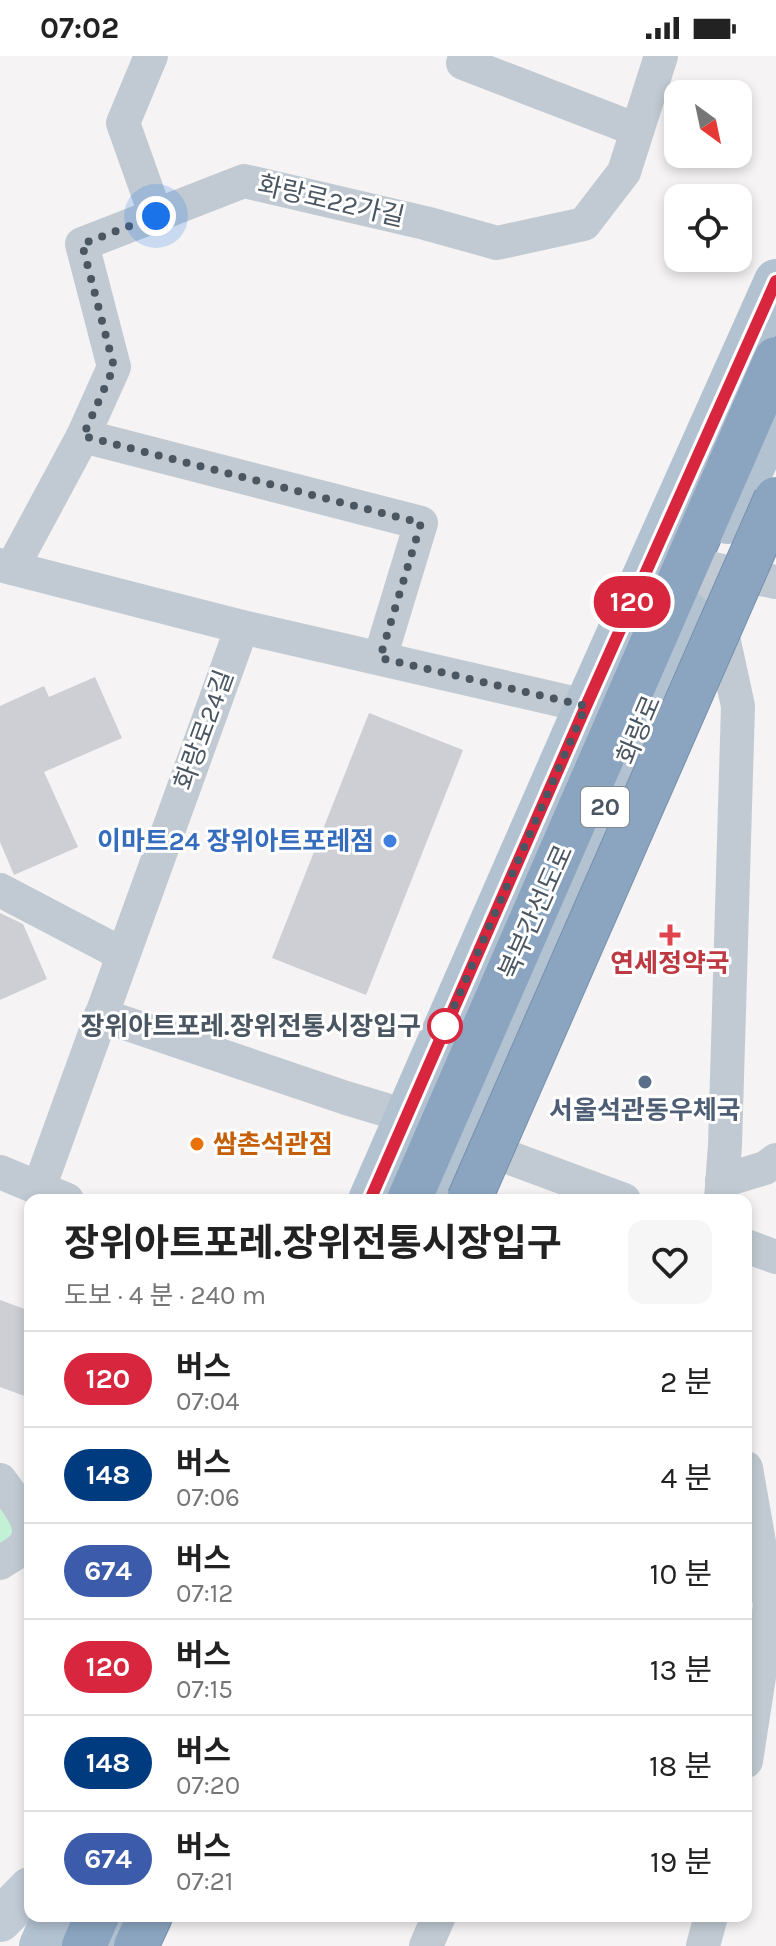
<!DOCTYPE html>
<html lang="ko">
<head>
<meta charset="utf-8">
<style>
	:root { --surface:#fff; --page:#f6f6f6; --text:#222; --muted:#767676; --line:#e0e0e0 }
	body { margin:0; font-family:Karla,"Noto Sans KR",sans-serif; background:var(--page); color:var(--text); height:100vh; display:flex; flex-direction:column; font-size:30px; white-space:nowrap }
	* { box-sizing:border-box; margin:0 }
	p { font-size:26px; color:var(--muted) }
	.icon { flex:none; width:44px; height:44px; fill:none; stroke:currentColor; stroke-width:2; stroke-linecap:round; stroke-linejoin:round }
	.map { position:relative; flex:1; overflow:hidden }
	.side { position:absolute; left:24px; top:1138px; width:728px; height:728px; display:flex; flex-direction:column; background:var(--surface); border-radius:16px; box-shadow:0 4px 12px #0003 }
	.side>* { flex:none }
	.badge { padding:0 16px; border-radius:26px; font-size:28px; line-height:52px }
	.needle { width:52px; rotate:147deg }
	.controls { position:absolute; left:664px; top:24px; display:grid; gap:16px }
	.controls a { display:grid; place-items:center; width:88px; height:88px; border-radius:16px; background:var(--surface); box-shadow:0 4px 12px #0003; font-size:40px }
	.you { position:absolute; width:40px; height:40px; margin:-20px; border:6px solid #fff; border-radius:50%; background:#1a73e8; box-shadow:0 0 0 12px #1a73e833 }
	.map>.badge { position:absolute; translate:-50% -50%; box-shadow:0 0 0 4px #fff }
	.round { display:grid; place-items:center; flex:none; width:84px; height:84px; border-radius:16px; background:var(--page) }
	.head { display:flex; align-items:center; justify-content:space-between; height:136px; padding:0 40px }
	h1 { font-size:38px; font-weight:700; line-height:60px }
	ul { padding:0; list-style:none }
	li { display:flex; align-items:center; gap:24px; height:96px; padding:0 40px; border-top:2px solid var(--line) }
	li div { flex:1 }
	li b { display:block; font-size:30px }
	li em { font-style:normal }
	li .badge { min-width:88px; font-weight:700; text-align:center }
	.status { display:flex; justify-content:space-between; align-items:center; height:56px; padding:0 40px; background:var(--surface); direction:ltr }
	.status svg { height:22px; fill:currentColor }
	.map>svg:first-child { display:block }
	.green { fill:#c3f1d5 }
	.building { fill:#cdcfd5 }
	.lines { fill:none; stroke-linecap:round; stroke-linejoin:round }
	.highway-casing { stroke:#7690ad; stroke-width:46 }
	.street { stroke:#c1cad2; stroke-width:34 }
	.secondary { stroke:#c1cbd6; stroke-width:44 }
	.primary { stroke:#b3c2d1; stroke-width:44 }
	.highway { stroke:#8ba5c1; stroke-width:44 }
	.highway-bridge-casing { stroke:#7690ad; stroke-width:46; stroke-linecap:butt }
	.highway-bridge { stroke:#8ba5c1; stroke-width:44 }
	.line-casing { stroke:#fff; stroke-width:18 }
	.line { stroke:#d7263d; stroke-width:12 }
	.walk { stroke:#4a5661; stroke-width:8; stroke-dasharray:0 14.4 }
	.shop-dot { fill:#3f7fe0; stroke:#fff; stroke-width:3 }
	.health-dot { fill:#e0444e; stroke:#fff; stroke-width:3 }
	.stop-dot { fill:#fff; stroke:#d7263d; stroke-width:4 }
	.service-dot { fill:#5c6f8a; stroke:#fff; stroke-width:3 }
	.food-dot { fill:#e8710a; stroke:#fff; stroke-width:3 }
	.labels { text-anchor:middle; dominant-baseline:central; stroke-width:6; stroke-linejoin:round; paint-order:stroke }
	.shield { fill:#fff; stroke:#808990; stroke-width:2 }
	.shield-label { font-size:24px; font-weight:bold; fill:#4a5661 }
	.street-label { font-size:26px; fill:#4a5661; stroke:#fff }
	.shop-label { font-size:26px; font-weight:bold; fill:#366cbe; stroke:#fff; text-anchor:end }
	.health-label { font-size:26px; font-weight:bold; fill:#be3a42; stroke:#fff }
	.stop-label { font-size:26px; font-weight:bold; fill:#4a5661; stroke:#fff; text-anchor:end }
	.service-label { font-size:26px; font-weight:bold; fill:#4e5e75; stroke:#fff }
	.food-label { font-size:26px; font-weight:bold; fill:#c56008; stroke:#fff; text-anchor:start }
</style>
</head>
<body>
<div class="status"><b>07:02</b><svg viewBox="0 0 49 12"><path d="M0 12V9h3v3zM5 12V6h3v6zM10 12V3h3v9zM15 12V0h3v12zM26 1h20v11H26zM47 4h2v5h-2z"/></svg></div>
<div class="map">
<svg width="776" height="1890" viewBox="0 0 776 1890">
	<rect width="100%" height="100%" fill="#f5f3f3"/>
	<path class="green" d="M0,1424L23,1491L0,1507Z"/>
	<g class="building">
		<path d="M95,621L122,682L44,716L78,791L14,819L0,786V650L44,630L49,641Z"/>
		<path d="M369,657L463,694L366,939L272,902Z"/>
		<path d="M0,857L23,868L47,923L0,944Z"/>
		<path d="M0,1244L30,1255V1342L0,1331Z"/>
	</g>
	<g class="lines">
		<g class="highway-casing">
			<g id="highway">
				<path d="M409,1144L776,303"/>
				<path d="M84,1890L97,1860"/>
				<path d="M136,1890L150,1860"/>
			</g>
		</g>
		<g class="street">
			<path d="M151,0L123,67L156,160"/>
			<path d="M463,7L637,74"/>
			<path d="M83,380L421,467L380,602"/>
			<path d="M0,509L242,571L586,650"/>
			<path d="M12,512L83,380L114,311L82,188L244,125L425,167L497,187L584,168L624,116L661,0"/>
			<path d="M0,834L122,898"/>
			<path d="M101,959L346,1042L406,1060"/>
			<path d="M467,1086L624,1144"/>
			<path d="M0,1116L67,1144"/>
			<path d="M722,1125L765,1112L776,1104"/>
			<path d="M39,1132L242,571"/>
			<path d="M721,1144L725,1089L738,650L708,512L776,526"/>
			<path d="M746,1190L776,1201"/>
			<path d="M746,1412L770,1549L746,1705"/>
			<path d="M0,1424C12,1442 43,1471 22,1492C16,1498 7,1502 0,1507"/>
			<path d="M426,1890L439,1860"/>
			<path d="M703,1890L711,1860"/>
		</g>
		<path class="secondary" d="M0,1864L30,1833"/>
		<g class="primary">
			<path d="M728,466L776,360"/>
			<path d="M370,1144L586,650L776,225"/>
			<path d="M437,1144L689,558"/>
			<path d="M41,1890L54,1860"/>
			<path d="M110,1890L124,1860"/>
		</g>
		<use href="#highway" class="highway"/>
		<g class="highway-bridge-casing">
			<path id="highway-bridge" d="M469,1144L776,443"/>
		</g>
		<use href="#highway-bridge" class="highway-bridge"/>
	</g>
	<g class="lines">
		<g class="line-casing">
			<path id="line" d="M370,1144L586,650L776,225"/>
		</g>
		<use href="#line" class="line"/>
		<path class="walk" d="M156,160L82,188L114,311L83,380L421,467L380,602L586,650L442,978L445,970"/>
	</g>
	<circle class="shop-dot" cx="390" cy="785" r="8"/>
	<path class="health-dot" d="M666 867h8v8h8v8h-8v8h-8v-8h-8v-8h8z"/>
	<circle class="stop-dot" cx="445" cy="970" r="16"/>
	<circle class="service-dot" cx="645" cy="1026" r="8"/>
	<circle class="food-dot" cx="197" cy="1088" r="8"/>
	<g class="labels">
		<rect class="shield" x="581" y="731" width="48" height="40" rx="6"/>
		<g class="shield-label">
			<text x="605" y="751">20</text>
		</g>
		<g class="street-label">
			<text transform="translate(331 145) rotate(13)">화랑로22가길</text>
			<text transform="translate(204 674) rotate(-70)">화랑로24길</text>
			<text transform="translate(639 674) rotate(-67)">화랑로</text>
			<text transform="translate(536 856) rotate(-66)">북부간선도로</text>
		</g>
		<g class="shop-label">
			<text x="374" y="785">이마트24 장위아트포레점</text>
		</g>
		<g class="health-label">
			<text x="670" y="907">연세정약국</text>
		</g>
		<g class="stop-label">
			<text x="421" y="970">장위아트포레.장위전통시장입구</text>
		</g>
		<g class="service-label">
			<text x="645" y="1054">서울석관동우체국</text>
		</g>
		<g class="food-label">
			<text x="213" y="1088">쌈촌석관점</text>
		</g>
	</g>
</svg>
<div class="controls">
<a><svg class="needle" viewBox="-14 -14 28 28"><path d="M0-13l5 13h-10z" fill="#e53935"/><path d="M0 13l5-13h-10z" fill="#767676"/></svg></a>
<a><svg class="icon" aria-label="locate" viewBox="0 0 24 24"><circle cx="12" cy="12" r="6"/><path d="M12 2v4M12 18v4M2 12h4M18 12h4"/></svg></a>
</div>
<div class="you" style="left:156px;top:160px"></div>
<b class="badge" style="left:632px;top:546px;background:#d7263d;color:#fff">120</b>
<section class="side">
<div class="head"><div><h1>장위아트포레.장위전통시장입구</h1><p>도보 · 4 분 · 240 m</p></div><a class="round"><svg class="icon" aria-label="heart" viewBox="0 0 24 24"><path d="M12 20l-8-8c-3-5 5-10 8-4 3-6 11-1 8 4z"/></svg></a></div>
<ul>
<li><span class="badge" style="background:#d7263d;color:#fff">120</span><div><b>버스</b><p>07:04</p></div><em>2 분</em></li>
<li><span class="badge" style="background:#003b80;color:#fff">148</span><div><b>버스</b><p>07:06</p></div><em>4 분</em></li>
<li><span class="badge" style="background:#3d5bab;color:#fff">674</span><div><b>버스</b><p>07:12</p></div><em>10 분</em></li>
<li><span class="badge" style="background:#d7263d;color:#fff">120</span><div><b>버스</b><p>07:15</p></div><em>13 분</em></li>
<li><span class="badge" style="background:#003b80;color:#fff">148</span><div><b>버스</b><p>07:20</p></div><em>18 분</em></li>
<li><span class="badge" style="background:#3d5bab;color:#fff">674</span><div><b>버스</b><p>07:21</p></div><em>19 분</em></li>
</ul>
</section>
</div>
</body>
</html>
